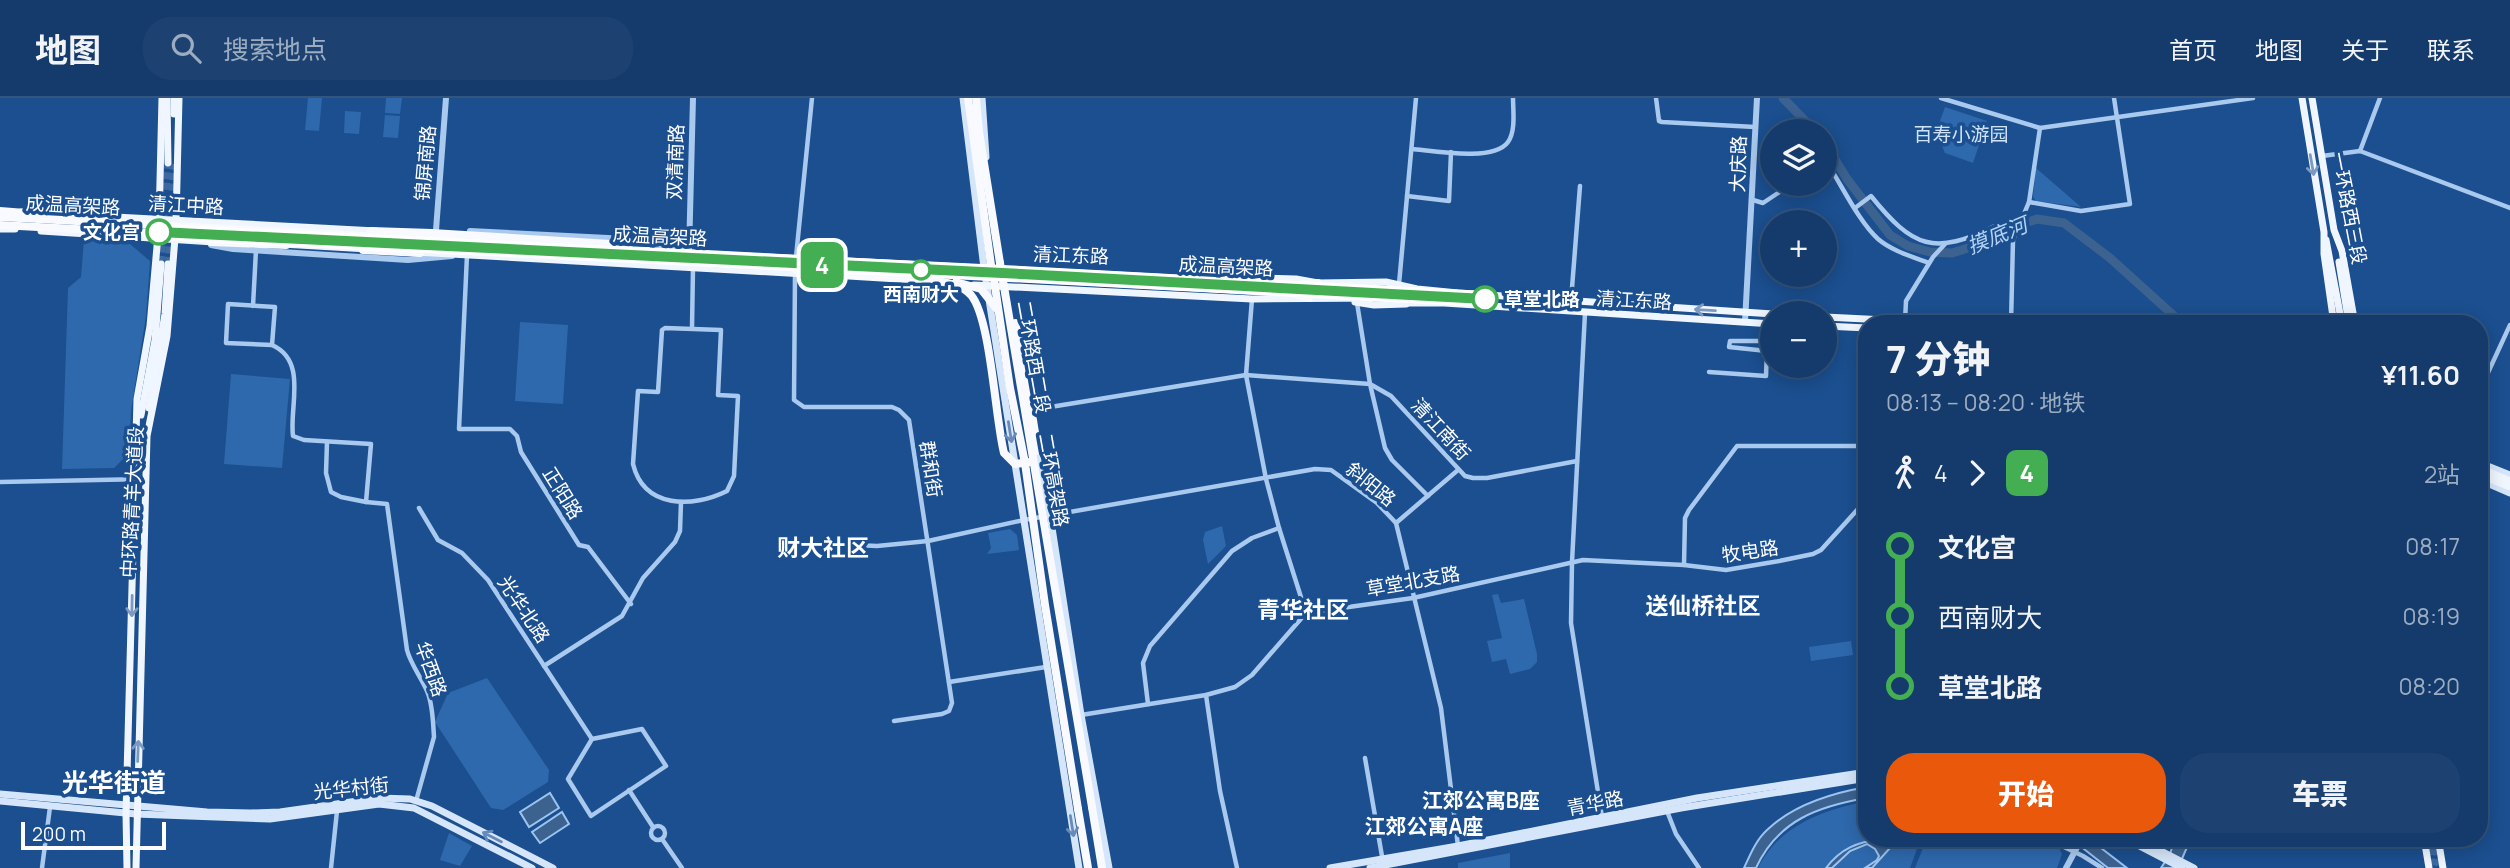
<!DOCTYPE html>
<html lang="zh">
<head>
<meta charset="utf-8">
<style>
	:root { --surface:#143b6b; --page:#1d4271; --text:#f1f3f6; --muted:#9dadc1; --line:#33557e; --accent:#ea580c }
	body { margin:0; font-family:Manrope,"Noto Sans SC",sans-serif; background:var(--page); color:var(--text); height:100vh; display:flex; flex-direction:column; font-size:26px; white-space:nowrap }
	* { box-sizing:border-box; margin:0 }
	p { font-size:23px; color:var(--muted) }
	.icon { flex:none; width:38px; height:38px; fill:none; stroke:currentColor; stroke-width:2; stroke-linecap:round; stroke-linejoin:round }
	.map { position:relative; flex:1; overflow:hidden }
	.drawer { position:absolute; left:1858px; top:217px; width:630px; height:532px; display:flex; flex-direction:column; background:var(--surface); border-radius:28px; box-shadow:0 4px 18px #0003,0 0 0 2px var(--line) }
	.drawer>* { flex:none }
	.badge { padding:0 14px; border-radius:10px; font-size:24px; line-height:46px }
	.buttons { position:absolute; left:1760px; top:21px; display:grid; gap:14px }
	.buttons a { display:grid; place-items:center; width:77px; height:77px; border-radius:50%; background:var(--surface); box-shadow:0 4px 18px #0003,0 0 0 2px var(--line); font-size:35px }
	.scale { position:absolute; left:21px; bottom:18px; width:145px; box-sizing:border-box; padding-left:7px; border:4px solid #fff; border-top:0; font-size:19px; line-height:24px; white-space:nowrap; color:#fff; -webkit-text-stroke:5px #1b4f8f; paint-order:stroke }
	.map>.badge { position:absolute; translate:-50% -50%; box-shadow:0 0 0 4px #fff }
	.legs { display:flex; align-items:center; gap:10px; height:77px; padding:0 28px; font-size:23px }
	.legs p { margin-inline-start:auto }
	.overview { display:flex; align-items:center; justify-content:space-between; height:119px; padding:0 28px }
	h1 { font-size:38px; font-weight:800; line-height:52px }
	.button { display:flex; gap:14px; margin-top:auto; padding:14px 28px }
	.button a { flex:1; height:80px; border-radius:28px; background:var(--accent); color:#fff; font-size:28px; font-weight:800; line-height:80px; text-align:center }
	.button a+a { background:var(--page); color:var(--text) }
	ul { padding:0 28px; list-style:none }
	li { display:flex; align-items:center; gap:24px; height:70px; font-size:26px }
	li i { display:grid; place-items:center; width:10px; height:100%; margin:0 9px; background:currentColor }
	li i::after { content:''; width:18px; height:18px; margin:-9px; border:5px solid; border-radius:50%; background:var(--surface) }
	li p { margin-inline-start:auto }
	li:first-child i { background:linear-gradient(#0000 50%,currentColor 0) }
	li:last-child i { background:linear-gradient(currentColor 50%,#0000 0) }
	header { display:flex; align-items:center; gap:42px; box-sizing:border-box; height:98px; padding:0 35px; background:var(--surface); border-bottom:2px solid var(--line) }
	header strong { font-size:33px }
	nav { display:flex; gap:38px; margin-inline-start:auto; font-size:24px }
	.search { width:490px; height:63px; background:var(--page); display:flex; align-items:center; gap:18px; box-sizing:border-box; padding:0 24px; border-radius:28px; color:var(--muted); font-size:26px }
	.map>svg:first-child { display:block }
	.green { fill:#2e69ad }
	.water { fill:#3c6290; stroke:#9cc4f0; stroke-width:2 }
	.lines { fill:none; stroke-linecap:round; stroke-linejoin:round }
	.river { stroke:#3c6290; stroke-width:9 }
	.primary-tunnel { stroke:#3d69a0; stroke-width:7; stroke-dasharray:7 3.5; stroke-linecap:butt }
	.minor { stroke:#a9c9ee; stroke-width:4.5 }
	.tertiary { stroke:#a9c9ee; stroke-width:6 }
	.secondary { stroke:#d6e6fa; stroke-width:7 }
	.primary { stroke:#f0f6ff; stroke-width:7 }
	.trunk { stroke:#f8faff; stroke-width:8 }
	.primary-bridge { stroke:#f0f6ff; stroke-width:7 }
	.trunk-bridge { stroke:#f8faff; stroke-width:8 }
	.oneway { stroke:#7b9ac1 }
	.oneway2 { stroke:#668bba }
	.line-1-casing { stroke:#fff; stroke-width:16 }
	.line-1 { stroke:#44af52; stroke-width:10 }
	.stop-1-dot { fill:#fff; stroke:#44af52; stroke-width:3.5 }
	.labels { text-anchor:middle; dominant-baseline:central; stroke-width:7; stroke-linejoin:round; paint-order:stroke }
	.park-label { font-size:19px; fill:#cfe3fa; stroke:#1b4f8f }
	.street-label { font-size:19px; fill:#fff; stroke:#1b4f8f }
	.stop-label { font-size:19px; font-weight:bold; fill:#fff; stroke:#1b4f8f; text-anchor:end }
	.water-label { font-size:21px; font-style:italic; fill:#b5d3f5; stroke:#1b4f8f }
	.neighbourhood-label { font-size:21px; font-weight:bold; fill:#fff; stroke:#1b4f8f }
	.quarter-label { font-size:23px; font-weight:bold; fill:#fff; stroke:#1b4f8f }
	.district-label { font-size:26px; font-weight:bold; fill:#fff; stroke:#1b4f8f }
</style>
</head>
<body>
<header>
<strong>地图</strong>
<div class="search"><svg class="icon" aria-label="search" viewBox="0 0 24 24"><circle cx="10" cy="10" r="6"/><path d="M15 15l6 6"/></svg>搜索地点</div>
<nav><a>首页</a><a>地图</a><a>关于</a><a>联系</a></nav>
</header>
<div class="map">
<svg width="2510" height="770" viewBox="0 0 2510 770">
	<rect width="100%" height="100%" fill="#1b4f8f"/>
	<g class="green">
		<path d="M308,0H322L319,33L305,32Z"/>
		<path d="M386,0H402L400,16L385,15Z"/>
		<path d="M1945,9L1987,23L1973,65L1945,55L1936,34Z"/>
		<path d="M345,13L361,14L359,36L344,35Z"/>
		<path d="M385,17L400,18L398,40L383,39Z"/>
		<path d="M2036,70L2081,109L2036,103L2033,99Z"/>
		<path d="M84,142L130,146L150,163L146,218L131,313L129,355L114,370L62,371L68,190L81,179Z"/>
		<path d="M520,224L568,227L563,306L515,303Z"/>
		<path d="M231,276L290,281L282,370L224,366Z"/>
		<path d="M1222,428L1226,448L1208,466L1203,442L1205,434Z"/>
		<path d="M1010,431L1017,437L1019,452L987,456L991,450L988,435Z"/>
		<path d="M1498,496L1501,505L1524,501L1537,556V564L1530,571L1510,576L1506,561L1492,564L1487,543L1502,540L1492,497Z"/>
		<path d="M1851,543L1853,557L1811,563L1809,549Z"/>
		<path d="M487,580L549,672L548,684L503,712L491,710L435,624L448,595Z"/>
		<path d="M1867,703V740H1921L1910,770H1758C1779,727 1824,712 1867,703Z"/>
		<path d="M449,735L472,748L460,768L440,762Z"/>
		<path d="M1927,740H2036L2059,750L2062,756L2057,770H1915Z"/>
		<path d="M1510,755V770H1458V765Z"/>
	</g>
	<g class="water">
		<path d="M1867,689V700C1819,708 1778,722 1756,770H1744C1750,757 1756,742 1767,732C1794,706 1832,695 1867,689Z"/>
		<path d="M550,695L559,710L529,729L520,714Z"/>
		<path d="M562,714L569,726L540,745L532,734Z"/>
		<path d="M2070,740H2088L2127,770H2108Z"/>
		<path d="M2175,740H2191L2178,770H2161L2170,756Z"/>
		<path d="M1881,741L1888,744L1890,750L1872,770H1865L1877,762L1879,758L1875,751L1867,746L1850,753L1832,770H1826C1841,750 1858,744 1881,741Z"/>
	</g>
	<g class="lines">
		<g class="river">
			<path d="M1783,0L1815,33"/>
			<path d="M1825,45L1847,81L1890,137L1908,148L1930,154L1952,155L1984,145L2008,131L2037,121L2064,125L2110,160L2183,226"/>
		</g>
		<g class="primary-tunnel">
			<path d="M161,165L168,65"/>
			<path d="M168,166L174,66"/>
			<path d="M2428,740L2433,770"/>
			<path d="M2434,740L2439,770"/>
		</g>
		<g class="minor">
			<path d="M1656,0L1659,23L1662,24L1755,29"/>
			<path d="M1941,0L2040,30L2253,0"/>
			<path d="M1786,33H1792"/>
			<path d="M1412,51C1434,53 1494,64 1508,44C1516,33 1513,12 1513,0"/>
			<path d="M2360,53L2380,0"/>
			<path d="M2322,58L2360,53L2510,110"/>
			<path d="M1825,62C1841,85 1858,123 1878,141C1892,153 1913,159 1929,165"/>
			<path d="M1407,98L1449,103L1451,54"/>
			<path d="M1753,102L1763,105L1781,93L1783,86"/>
			<path d="M2029,104L2081,113L2130,106L2114,0"/>
			<path d="M1855,110L1871,98C1913,150 1934,158 1995,128"/>
			<path d="M467,157L459,331H510L517,338L521,354L579,447L588,449L631,506"/>
			<path d="M796,159L812,0"/>
			<path d="M795,176L794,302L804,309H892L899,312L909,322L952,605L949,613L942,616L894,623"/>
			<path d="M1399,186L1416,0"/>
			<path d="M1252,201L1246,277L1266,381L1279,430L1306,515"/>
			<path d="M1571,203L1580,88"/>
			<path d="M1357,205L1370,286L1391,298L1465,378L1473,380H1487L1577,363"/>
			<path d="M228,206L275,209L272,247L226,245Z"/>
			<path d="M253,208L256,152"/>
			<path d="M1585,215L1572,464L1571,525L1602,719"/>
			<path d="M1905,223L1906,203L1933,159L1945,146"/>
			<path d="M2011,226L2013,142L2029,104L2040,30"/>
			<path d="M665,230L721,232L718,297L738,298L734,378L727,393C693,410 644,411 633,366L638,293L658,294L662,232Z"/>
			<path d="M692,230L693,170"/>
			<path d="M272,247C308,263 289,309 293,338L304,342L371,346L366,404L387,406L407,552C411,567 421,579 427,593C433,606 433,625 434,639L416,703"/>
			<path d="M1767,253L1729,249L1730,243H1768"/>
			<path d="M1709,274L1766,278L1768,226"/>
			<path d="M2480,292L2510,227"/>
			<path d="M1032,312L1246,277L1370,286L1385,350L1392,362L1428,398"/>
			<path d="M327,344L326,375L331,394L341,399L366,404"/>
			<path d="M0,384L146,381"/>
			<path d="M419,410L438,442L462,455L488,482L592,641"/>
			<path d="M1396,425L1458,372"/>
			<path d="M792,444L877,448L928,443L1024,422L1315,371L1331,372L1377,405L1396,425L1441,610L1458,748"/>
			<path d="M1684,467L1685,420L1689,412L1737,348H1867"/>
			<path d="M544,568L622,518L643,480L675,444L680,433L681,404"/>
			<path d="M949,584L1046,569"/>
			<path d="M1206,597L1220,693L1237,770"/>
			<path d="M1148,606L1143,565L1150,548L1232,453L1252,440L1279,430"/>
			<path d="M1081,617L1206,597L1235,589L1252,577L1306,515L1413,500L1583,462L1684,467L1726,472L1779,463L1813,456L1821,452L1867,401"/>
			<path d="M642,631L666,668L591,718L568,681L592,641Z"/>
			<path d="M1365,660L1383,764"/>
			<path d="M629,692L653,729"/>
			<path d="M1667,713L1676,736L1699,770"/>
			<circle cx="658" cy="735" r="7"/>
			<path d="M2045,740L2083,758L2102,770"/>
			<path d="M662,741L682,770"/>
			<path d="M42,770L50,709"/>
			<path d="M331,770L337,713"/>
		</g>
		<g class="tertiary">
			<path d="M436,132L446,0"/>
			<path d="M470,133L628,141L688,152"/>
			<path d="M211,147L233,151L408,162L452,158"/>
			<path d="M689,155L693,0"/>
			<path d="M1745,224L1757,0"/>
			<path d="M2066,770L2082,740"/>
		</g>
		<g class="secondary">
			<path d="M963,0L984,170L1079,770"/>
			<path d="M982,0L986,59"/>
			<path d="M1035,350L1050,417L1081,617L1109,770"/>
			<path d="M2480,365L2510,377"/>
			<path d="M2480,382L2510,395"/>
			<path d="M0,696L207,714L251,715L280,714L379,700L410,701L432,708L553,770"/>
			<path d="M0,703L136,716L270,721L379,706L414,710L532,770"/>
			<path d="M2124,740L2182,770"/>
			<path d="M2136,740L2194,770"/>
			<path d="M1330,770L1458,748L1697,700L1867,674"/>
			<path d="M1370,770L1681,710L1867,680"/>
		</g>
		<g class="primary">
			<path d="M167,0L168,65"/>
			<path d="M2302,0L2324,134V156L2334,226"/>
			<path d="M2312,0L2334,132L2342,153L2355,226"/>
			<path d="M174,16V0"/>
			<path d="M21,114L376,133"/>
			<path d="M176,124L179,0"/>
			<path d="M159,125L162,0"/>
			<path d="M0,131H15"/>
			<path d="M41,133L214,144"/>
			<path d="M2326,142L2342,226"/>
			<path d="M282,146L368,151"/>
			<path d="M415,154L805,176"/>
			<path d="M2339,164L2349,226"/>
			<path d="M1205,178L1296,181L1318,185L1386,184L1417,191L1458,195L1773,216"/>
			<path d="M974,187L1252,201L1381,200L1410,205H1444L1773,226"/>
			<path d="M1359,188L1384,192H1406"/>
			<path d="M1355,204L1374,207L1406,206"/>
			<path d="M1825,219L1966,226"/>
			<path d="M1825,228L1867,230"/>
			<path d="M149,310L165,216L168,166"/>
			<path d="M141,317L155,242L161,166"/>
			<path d="M2480,370L2510,383"/>
			<path d="M2424,740L2429,770"/>
			<path d="M2438,740L2443,770"/>
			<path d="M127,770L126,715L137,301L150,228L158,137"/>
			<path d="M136,770L147,338L167,238L175,140"/>
		</g>
		<g class="trunk">
			<path d="M968,0L991,167"/>
			<path d="M976,0L979,34L1000,165"/>
			<path d="M371,133L432,135"/>
			<path d="M211,144L286,147"/>
			<path d="M1220,183L1294,187L1318,185"/>
			<path d="M1219,191L1291,195L1309,200"/>
			<path d="M1092,709L1102,770"/>
			<path d="M1078,711L1088,770"/>
		</g>
		<path class="primary-bridge" d="M2480,377L2510,389"/>
		<g class="trunk-bridge">
			<path d="M0,113L25,115"/>
			<path d="M0,119L1220,183"/>
			<path d="M0,127L1219,191"/>
			<path d="M432,135L611,146"/>
			<path d="M363,152L420,155"/>
			<path d="M1000,165L1092,709"/>
			<path d="M796,172L807,175L940,183"/>
			<path d="M993,175L1010,290L1025,365L1045,507L1078,711"/>
			<path d="M937,183C949,185 962,187 971,197C991,221 995,320 1004,355L1015,366L1030,364"/>
			<path d="M956,184L981,191L996,210"/>
			<path d="M1015,225L1021,247L1036,341V353"/>
		</g>
	</g>
	<defs><path id="oneway-shaft" d="M-6 0H5M1.5-3L5.5 0L1.5 3" fill="none" stroke-width="1.6" stroke-linecap="round" stroke-linejoin="round" transform="scale(1.75)"/></defs>
	<g class="oneway">
		<use href="#oneway-shaft" transform="translate(2312 67) rotate(80)"/>
		<use href="#oneway-shaft" transform="translate(1705 212) rotate(-177)"/>
		<use href="#oneway-shaft" transform="translate(132 508) rotate(91)"/>
		<use href="#oneway-shaft" transform="translate(138 653) rotate(-88)"/>
	</g>
	<g class="oneway2">
		<use href="#oneway-shaft" transform="translate(1010 334) rotate(81)"/>
		<use href="#oneway-shaft" transform="translate(1072 728) rotate(81)"/>
		<use href="#oneway-shaft" transform="translate(492 739) rotate(-153)"/>
	</g>
	<g class="lines">
		<g class="line-1-casing">
			<path id="line-1" d="M159,134L1021,176L1485,201"/>
		</g>
		<use href="#line-1" class="line-1"/>
	</g>
	<g class="stop-1-dot">
		<circle cx="159" cy="134" r="12"/>
		<circle cx="921" cy="172" r="9"/>
		<circle cx="1485" cy="201" r="12"/>
	</g>
	<g class="labels">
		<g class="park-label">
			<text x="1961" y="36">百寿小游园</text>
		</g>
		<g class="street-label">
			<text transform="translate(675 64) rotate(-88)">双清南路</text>
			<text transform="translate(425 65) rotate(-85)">锦屏南路</text>
			<text transform="translate(1738 66) rotate(-88)">大庆路</text>
			<text transform="translate(73 107) rotate(3)">成温高架路</text>
			<text transform="translate(186 107) rotate(3)">清江中路</text>
			<text transform="translate(2349 110) rotate(79)">一环路西三段</text>
			<text transform="translate(660 138) rotate(3)">成温高架路</text>
			<text transform="translate(1071 157) rotate(2)">清江东路</text>
			<text transform="translate(1226 168) rotate(3)">成温高架路</text>
			<text transform="translate(1634 202) rotate(3)">清江东路</text>
			<text transform="translate(1034 259) rotate(80)">二环路西二段</text>
			<text transform="translate(1441 331) rotate(47)">清江南街</text>
			<text transform="translate(931 371) rotate(81)">群和街</text>
			<text transform="translate(1054 382) rotate(80)">二环高架路</text>
			<text transform="translate(1371 386) rotate(39)">斜阳路</text>
			<text transform="translate(563 395) rotate(58)">正阳路</text>
			<text transform="translate(132 404) rotate(-87)">中环路青羊大道段</text>
			<text transform="translate(1750 453) rotate(-8)">牧电路</text>
			<text transform="translate(1413 483) rotate(-10)">草堂北支路</text>
			<text transform="translate(524 511) rotate(56)">光华北路</text>
			<text transform="translate(431 571) rotate(70)">华西路</text>
			<text transform="translate(351 690) rotate(-6)">光华村街</text>
			<text transform="translate(1595 705) rotate(-11)">青华路</text>
		</g>
		<g class="stop-label">
			<text x="140" y="134">文化宫</text>
			<text x="921" y="196" text-anchor="middle">西南财大</text>
			<text x="1504" y="201" text-anchor="start">草堂北路</text>
		</g>
		<g class="water-label">
			<text transform="translate(1997 137) rotate(-22)">摸底河</text>
		</g>
		<g class="neighbourhood-label">
			<text x="1481" y="702">江郊公寓B座</text>
			<text x="1424" y="728">江郊公寓A座</text>
		</g>
		<g class="quarter-label">
			<text x="823" y="449">财大社区</text>
			<text x="1703" y="507">送仙桥社区</text>
			<text x="1303" y="511">青华社区</text>
		</g>
		<g class="district-label">
			<text x="114" y="684">光华街道</text>
		</g>
	</g>
</svg>
<div class="buttons">
<a><svg class="icon" aria-label="layers" viewBox="0 0 24 24"><path d="M12 4l9 5-9 5-9-5zM3 14l9 5 9-5"/></svg></a>
<a>+</a>
<a>−</a>
</div>
<div class="scale">200 m</div>
<b class="badge" style="left:822px;top:167px;background:#44af52;color:#fff">4</b>
<section class="drawer">
<div class="overview"><div><h1>7 分钟</h1><p>08:13 – 08:20 · 地铁</p></div><b>¥11.60</b></div>
<div class="legs"><svg class="icon" aria-label="walk" viewBox="0 0 24 24"><circle cx="13" cy="4" r="2"/><path d="M13 8l-2 6 4 7M11 14l-3 7M7 12l3-4h3l4 4"/></svg>4<svg class="icon" aria-label="forward" viewBox="0 0 24 24"><path d="M9 5l7 7-7 7"/></svg><b class="badge" style="background:#44af52;color:#fff">4</b><p>2站</p></div>
<ul>
<li><i style="color:#44af52"></i><b>文化宫</b><p>08:17</p></li>
<li><i style="color:#44af52"></i><span>西南财大</span><p>08:19</p></li>
<li><i style="color:#44af52"></i><b>草堂北路</b><p>08:20</p></li>
</ul>
<div class="button"><a>开始</a><a>车票</a></div>
</section>
</div>
</body>
</html>
